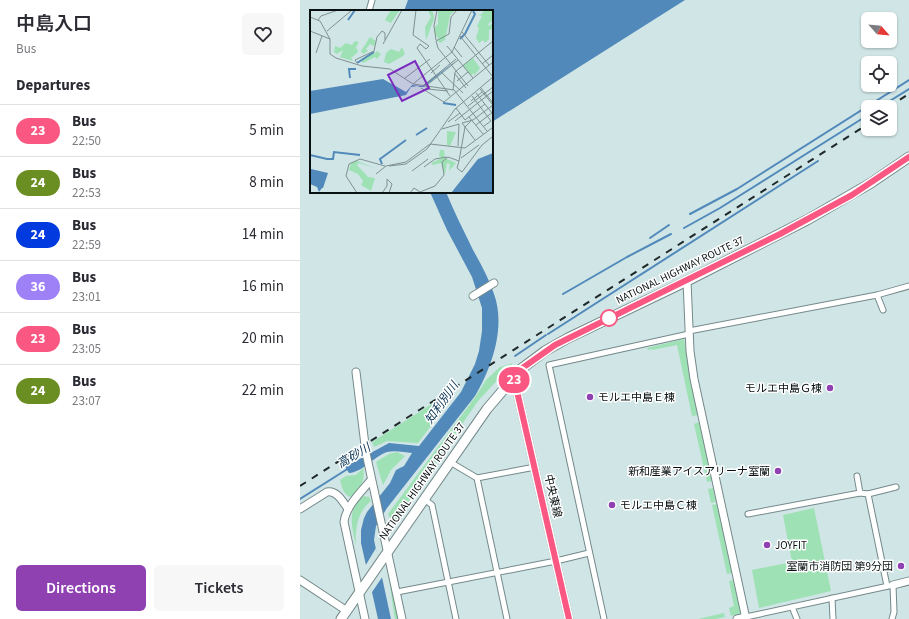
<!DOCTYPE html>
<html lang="en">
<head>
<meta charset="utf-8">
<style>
	:root { --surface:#fff; --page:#f7f7f7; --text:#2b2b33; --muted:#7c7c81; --line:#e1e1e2; --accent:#9041b1 }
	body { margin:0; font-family:"Source Sans 3","Noto Sans JP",sans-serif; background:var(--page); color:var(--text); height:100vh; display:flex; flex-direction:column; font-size:15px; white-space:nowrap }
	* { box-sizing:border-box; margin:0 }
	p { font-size:13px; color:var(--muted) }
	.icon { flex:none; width:22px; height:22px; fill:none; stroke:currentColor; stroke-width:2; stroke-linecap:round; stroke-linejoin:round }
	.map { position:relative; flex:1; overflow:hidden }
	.panel { display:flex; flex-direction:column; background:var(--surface); width:300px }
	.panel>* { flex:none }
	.badge { padding:0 8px; border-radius:13px; font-size:14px; line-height:26px }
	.needle { width:26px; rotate:117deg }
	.buttons { position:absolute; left:561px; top:12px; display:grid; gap:8px }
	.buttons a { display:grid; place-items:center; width:36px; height:36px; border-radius:6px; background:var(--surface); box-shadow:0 1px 3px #0004; font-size:20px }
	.map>.badge { position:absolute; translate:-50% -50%; box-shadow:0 0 0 2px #fff }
	h2 { padding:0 16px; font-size:15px; line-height:36px }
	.round { display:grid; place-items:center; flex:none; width:42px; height:42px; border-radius:6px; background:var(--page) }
	.head { display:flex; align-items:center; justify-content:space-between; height:68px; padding:0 16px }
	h1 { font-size:19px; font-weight:600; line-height:30px }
	.button { display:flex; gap:8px; margin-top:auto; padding:8px 16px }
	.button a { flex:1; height:46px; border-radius:6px; background:var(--accent); color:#fff; font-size:16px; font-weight:600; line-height:46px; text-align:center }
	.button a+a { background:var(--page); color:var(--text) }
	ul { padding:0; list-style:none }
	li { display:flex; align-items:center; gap:12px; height:52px; padding:0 16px; border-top:1px solid var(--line) }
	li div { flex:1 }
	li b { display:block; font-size:15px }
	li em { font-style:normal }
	li .badge { min-width:44px; font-weight:700; text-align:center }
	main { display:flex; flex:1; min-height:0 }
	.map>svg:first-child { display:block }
	.green { fill:#9de1b4 }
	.water { fill:#5189ba }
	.pier { fill:#d0e5e6 }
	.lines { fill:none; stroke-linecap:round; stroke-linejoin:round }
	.stream { stroke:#5189ba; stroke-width:2 }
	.minor-casing { stroke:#75898a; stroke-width:7 }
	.tertiary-casing { stroke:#75898a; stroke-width:9 }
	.secondary-casing { stroke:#75898a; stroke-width:9 }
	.trunk-casing { stroke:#75898a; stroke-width:11 }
	.minor { stroke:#fff; stroke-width:5 }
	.tertiary { stroke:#fff; stroke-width:7 }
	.secondary { stroke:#fff; stroke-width:7 }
	.trunk { stroke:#fff; stroke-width:9 }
	.rail { stroke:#1f2829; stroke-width:2; stroke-dasharray:7 7; stroke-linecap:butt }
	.line-casing { stroke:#fff; stroke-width:9 }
	.line { stroke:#fa5882; stroke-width:6 }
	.stop-dot { fill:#fff; stroke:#fa5882; stroke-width:2 }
	.poi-dot { fill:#9041b1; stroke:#fff; stroke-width:1.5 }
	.labels { text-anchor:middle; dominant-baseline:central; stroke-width:3; stroke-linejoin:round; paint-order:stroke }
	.street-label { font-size:11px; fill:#091011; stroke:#fff }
	.poi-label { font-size:11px; fill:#091011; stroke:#fff; text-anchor:end }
	.water-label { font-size:12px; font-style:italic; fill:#043152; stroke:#fff }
	.inset-river { fill:none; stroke:#5189ba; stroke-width:2 }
	.inset-road { fill:none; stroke:#809091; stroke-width:1 }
	.view { fill:#7b2cbf; fill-opacity:0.15; stroke:#7b2cbf; stroke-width:2 }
	.inset-edge { fill:none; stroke:#091011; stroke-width:2 }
</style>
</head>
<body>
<main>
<section class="panel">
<div class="head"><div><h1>中島入口</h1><p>Bus</p></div><a class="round"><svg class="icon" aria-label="heart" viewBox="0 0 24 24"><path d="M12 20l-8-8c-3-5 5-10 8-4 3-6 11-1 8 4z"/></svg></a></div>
<h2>Departures</h2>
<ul>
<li><span class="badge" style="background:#fa5882;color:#fff">23</span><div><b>Bus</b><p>22:50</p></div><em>5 min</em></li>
<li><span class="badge" style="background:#6b8e23;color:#fff">24</span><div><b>Bus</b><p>22:53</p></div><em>8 min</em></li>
<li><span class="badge" style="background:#013adf;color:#fff">24</span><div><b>Bus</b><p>22:59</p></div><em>14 min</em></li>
<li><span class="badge" style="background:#9f81f7;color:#fff">36</span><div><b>Bus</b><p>23:01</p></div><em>16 min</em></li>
<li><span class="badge" style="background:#fa5882;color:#fff">23</span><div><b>Bus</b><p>23:05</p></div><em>20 min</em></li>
<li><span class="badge" style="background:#6b8e23;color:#fff">24</span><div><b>Bus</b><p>23:07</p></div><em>22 min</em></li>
</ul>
<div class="button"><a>Directions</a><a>Tickets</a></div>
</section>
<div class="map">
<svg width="609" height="619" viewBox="0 0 609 619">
	<rect width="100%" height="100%" fill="#d0e5e6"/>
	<g class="green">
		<path d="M384,339L391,385L398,415L392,416L377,345L352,350V349L348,350L347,348Z"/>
		<path d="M213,363L178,401L93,524L88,514L176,396L186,380L200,367Z"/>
		<path d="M155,394L118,443L87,441L74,447L72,442L146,395Z"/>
		<path d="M399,422L412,481L407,482L394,424Z"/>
		<path d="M97,452L105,456L91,470L83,485L76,462L89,454Z"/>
		<path d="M63,468C66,478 60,492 51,497C43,495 42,487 40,480L46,476L56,475Z"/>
		<path d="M413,488L416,502L411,503L408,489Z"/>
		<path d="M64,496L69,497L71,501C57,512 55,529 56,546C52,527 46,509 64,496Z"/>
		<path d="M417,504L432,573L427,574L412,505Z"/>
		<path d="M514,508L531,591L459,608L452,570L492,562L483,515Z"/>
		<path d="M88,572L99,619H95L94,614Z"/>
		<path d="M433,580L441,613L431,616L429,608L434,606L429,581Z"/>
		<path d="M424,613L425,617L415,619H398Z"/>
	</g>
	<g class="water">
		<path d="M108,0H385L192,122V11H104Z"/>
		<path d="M130,192H146C154,212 164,231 173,250C181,264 189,279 194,294C206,327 192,367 175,396L87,508L76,526L74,540L91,619H78L61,543V530L64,518L67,512L90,483L96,470L104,466L112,453C104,452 95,450 87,452C73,457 63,472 49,473L45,467L89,443L119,446L161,392L175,364L179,351L182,331V308L172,277L147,230Z"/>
	</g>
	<path class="pier" d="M76,548L83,576L70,595L64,568Z"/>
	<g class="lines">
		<g class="stream">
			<path d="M580,107L609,89"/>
			<path d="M390,214L437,189L609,80"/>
			<path d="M384,228L420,208L568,115"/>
			<path d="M350,238L369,225"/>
			<path d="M263,294L327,257L371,234"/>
			<path d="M248,334L518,161"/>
			<path d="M215,356L246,335"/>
			<path d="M0,499L49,468"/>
		</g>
		<g class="minor-casing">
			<g id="minor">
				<path d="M69,11L72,0"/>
				<path d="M577,295L583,310"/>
				<path d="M389,331L577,295L609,286"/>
				<path d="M150,462L177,478L235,467"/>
				<path d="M557,476L560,493L568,494L587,586"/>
				<path d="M177,478L207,619"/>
				<path d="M568,494L596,487"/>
				<path d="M124,499L132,505L156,619"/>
				<path d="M448,514L560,493"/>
				<path d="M97,592L256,561L289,553"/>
				<path d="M532,598L533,619"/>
				<path d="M492,607L497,619"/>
				<path d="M446,617L593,585L594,612L592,619"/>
				<path d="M304,619L249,365L389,334"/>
			</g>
		</g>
		<g class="tertiary-casing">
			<g id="tertiary">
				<path d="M387,281L390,351L394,379L446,619"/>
				<path d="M173,296L194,283"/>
				<path d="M56,372L66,453L102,619"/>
				<path d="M0,509L27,492C37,490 43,502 48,509"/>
				<path d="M0,580L47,611"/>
				<path d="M593,585L609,581"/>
				<path d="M65,619L44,522C46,506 61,492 71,480"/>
				<path d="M437,619L446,617"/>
			</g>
		</g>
		<g class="secondary-casing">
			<path id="secondary" d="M214,378L269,619"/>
		</g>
		<g class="trunk-casing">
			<path id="trunk" d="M41,619L187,409L221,369L245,351L268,338L387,281L507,220L571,183L609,157"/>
		</g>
		<use href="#minor" class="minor"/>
		<use href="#tertiary" class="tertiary"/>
		<use href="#secondary" class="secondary"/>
		<use href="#trunk" class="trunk"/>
		<g class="rail">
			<path d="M588,107L609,94"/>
			<path d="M0,486L568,124"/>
		</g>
	</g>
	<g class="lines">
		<g class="line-casing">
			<path id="line" d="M269,619L214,378L221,369L255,345L480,234L552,195L609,157"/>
		</g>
		<use href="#line" class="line"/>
	</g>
	<circle class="stop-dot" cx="309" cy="318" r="8"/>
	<g class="poi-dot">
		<circle cx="530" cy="388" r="4"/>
		<circle cx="290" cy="397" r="4"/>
		<circle cx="478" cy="471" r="4"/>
		<circle cx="312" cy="505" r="4"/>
		<circle cx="467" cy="545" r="4"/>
		<circle cx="601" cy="566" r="4"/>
	</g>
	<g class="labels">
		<g class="street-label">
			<text transform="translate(380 270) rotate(-26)">NATIONAL HIGHWAY ROUTE 37</text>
			<text transform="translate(122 481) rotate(-55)">NATIONAL HIGHWAY ROUTE 37</text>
			<text transform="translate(253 496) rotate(77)">中央東線</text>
		</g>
		<g class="poi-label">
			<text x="522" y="388">モルエ中島Ｇ棟</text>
			<text x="298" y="397" text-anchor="start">モルエ中島Ｅ棟</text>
			<text x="470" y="471">新和産業アイスアリーナ室蘭</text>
			<text x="320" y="505" text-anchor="start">モルエ中島Ｃ棟</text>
			<text x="475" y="545" text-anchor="start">JOYFIT</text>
			<text x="593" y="566">室蘭市消防団 第9分団</text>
		</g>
		<g class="water-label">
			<text transform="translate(142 403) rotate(-55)">知利別川</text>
			<text transform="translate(54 456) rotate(-31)">高砂川</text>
		</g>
	</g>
	<g transform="translate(10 10)">
		<rect width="183" height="183" fill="#d0e5e6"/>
		<path d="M81,0L89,1L81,13L75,10ZM118,0L123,2L124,9L116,30L115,17L121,7ZM128,0H146L140,5L135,30L130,33L127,30L129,29L125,24V17L128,14ZM174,0H183V10L178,14L179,16L183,13V19L179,20V17V29L175,33L173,30L169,33L166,28L169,18L167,16L172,6L168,5L172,4ZM60,27L66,31L64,36L60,34L56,39L58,41L53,44L51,41ZM45,31L49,32L46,37L48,42L41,48L43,51L30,47L33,40L27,44L24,42L25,36L30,38L36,33L42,35ZM92,37L95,44L93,46L79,54L74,52L76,43L81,39L89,42ZM65,41L64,45L67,41L71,44L67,49L65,47L53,53L50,50ZM163,48L170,58L164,66V63L161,65L153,56ZM137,121L146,122L140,136L137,135ZM130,140H134L135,148L146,153L139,161L140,154L137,153L135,164L131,153L123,155L121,153L132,148L129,146ZM47,151L65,158L49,153L47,155L58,167L65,168L61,181L51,175L53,171L48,164L39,160L41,153Z" fill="#9de1b4"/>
		<path d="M147,50L114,77H109L111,79L108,76L101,77L96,85L0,104V81L73,69L96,82L102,75L112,76ZM183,143V183H141L168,149ZM0,154L1,159L18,163L13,178H36H12L9,182L7,177L0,174Z" fill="#5189ba"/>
		<path class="inset-river" d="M38,10L45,0M150,29L155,24L165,4L163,1M47,53L64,42M40,68L39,59H46M133,93L146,95M106,125L117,118M0,145L17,149H23L24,142L50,145M72,154L70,149L96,130"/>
		<path class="inset-road" d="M106,0L103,25L119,36L116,39L110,34L107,38L140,86M147,0L141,7L139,24L126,31L128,38L158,76M0,7L10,11L20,29M8,10L11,6L28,0M0,21L20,29V44L26,48L52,56L80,59L103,74L144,80L177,121M17,21L42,0M152,22L179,55M150,26L183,67M126,30L124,16L127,0M73,34L92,0M137,36L163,68M144,37L152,47M6,43L12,26M47,53L45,50L64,41L67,27L72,21L75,23V30M172,54L183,45M121,63L130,55M132,63L153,83M145,64L156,78M95,68L120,49M147,71L158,62M103,74L142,42L162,0M114,75L146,49M116,76L148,50M117,76V79L138,81M111,78L134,92L183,52M171,78L183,93M170,79L183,95M143,80L145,62L183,31M166,83L182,103M162,86L181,111L174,116M161,91L172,82M158,96L183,77M146,98L155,110M159,107L173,124M155,110L175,94M145,111L183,81M161,111L155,117L165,130M138,112L150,103M166,115L183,102M132,119L149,114M148,136L149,114M151,148L169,135M149,151L147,158L152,162L172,135L182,127M79,156L96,154L117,139L145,99L183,67M114,157L125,149L137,147M102,161L118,149M66,164L76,156L96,152L120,134L155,138L182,118M47,183L36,166L39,154L50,149L75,156M72,183L77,176V169L82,174L79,183M100,183L104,178L110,182L125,176L134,165L132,152L138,147L149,151L155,117L152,113L163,110L183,95"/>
		<path class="view" d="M105,51L119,78L92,91L78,65Z"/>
		<rect width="183" height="183" class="inset-edge"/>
	</g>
</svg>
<div class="buttons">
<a><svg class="needle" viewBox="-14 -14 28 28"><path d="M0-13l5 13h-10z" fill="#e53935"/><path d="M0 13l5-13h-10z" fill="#7c7c81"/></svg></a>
<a><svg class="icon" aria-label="locate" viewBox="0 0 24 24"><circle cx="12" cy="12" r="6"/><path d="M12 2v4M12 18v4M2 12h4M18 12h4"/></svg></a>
<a><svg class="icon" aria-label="layers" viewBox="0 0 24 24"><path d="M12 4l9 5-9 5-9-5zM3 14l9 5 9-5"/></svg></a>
</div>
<b class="badge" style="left:214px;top:380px;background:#fa5882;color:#fff">23</b>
</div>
</main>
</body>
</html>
